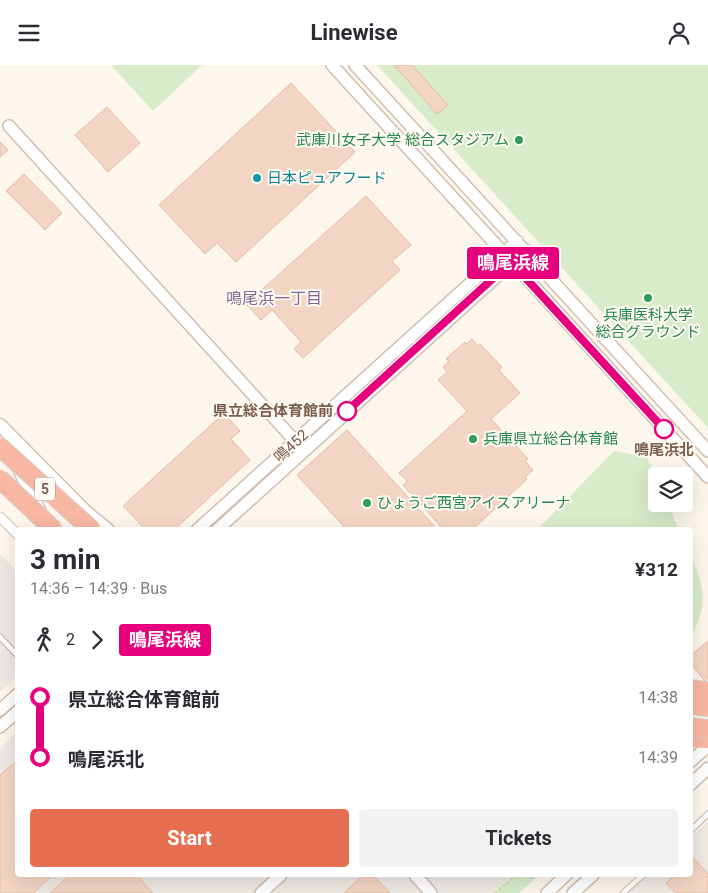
<!DOCTYPE html>
<html lang="en">
<head>
<meta charset="utf-8">
<style>
	:root { --surface:#fff; --page:#f2f2f3; --text:#2b2b33; --muted:#7c7c81; --accent:#e76f51 }
	body { margin:0; font-family:Roboto,"Noto Sans JP",sans-serif; background:var(--page); color:var(--text); height:100vh; display:flex; flex-direction:column; font-size:19px; white-space:nowrap }
	* { box-sizing:border-box; margin:0 }
	p { font-size:16px; color:var(--muted) }
	.icon { flex:none; width:28px; height:28px; fill:none; stroke:currentColor; stroke-width:2; stroke-linecap:round; stroke-linejoin:round }
	.map { position:relative; flex:1; overflow:hidden }
	.details { position:absolute; left:15px; top:462px; width:678px; height:350px; display:flex; flex-direction:column; background:var(--surface); border-radius:5px; box-shadow:0 5px 20px #0002 }
	.details>* { flex:none }
	.badge { padding:0 10px; border-radius:4px; font-size:18px; line-height:32px }
	.tools { position:absolute; left:648px; top:402px; display:grid; gap:10px }
	.tools a { display:grid; place-items:center; width:45px; height:45px; border-radius:5px; background:var(--surface); box-shadow:0 5px 20px #0002; font-size:25px }
	.map>.badge { position:absolute; translate:-50% -50%; box-shadow:0 0 0 2px #fff }
	.legs { display:flex; align-items:center; gap:8px; height:55px; padding:0 15px; font-size:16px }
	.legs p { margin-inline-start:auto }
	.overview { display:flex; align-items:center; justify-content:space-between; height:85px; padding:0 15px }
	h1 { font-size:28px; font-weight:700; line-height:38px }
	.action { display:flex; gap:10px; margin-top:auto; padding:10px 15px }
	.action a { flex:1; height:58px; border-radius:5px; background:var(--accent); color:#fff; font-size:20px; font-weight:700; line-height:58px; text-align:center }
	.action a+a { background:var(--page); color:var(--text) }
	ul { padding:0 15px; list-style:none }
	li { display:flex; align-items:center; gap:18px; height:60px; font-size:19px }
	li i { display:grid; place-items:center; width:8px; height:100%; margin:0 6px; background:currentColor }
	li i::after { content:''; width:12px; height:12px; margin:-6px; border:4px solid; border-radius:50%; background:var(--surface) }
	li p { margin-inline-start:auto }
	li:first-child i { background:linear-gradient(#0000 50%,currentColor 0) }
	li:last-child i { background:linear-gradient(currentColor 50%,#0000 0) }
	header { display:flex; justify-content:space-between; align-items:center; height:65px; padding:0 15px; background:var(--surface); font-size:22px; font-weight:700 }
	.map>svg:first-child { display:block }
	.industrial { fill:#efe9e4 }
	.green { fill:#d8ecc9 }
	.building { fill:#f3d5c3; stroke:#e6bba3 }
	.lines { fill:none; stroke-linecap:round; stroke-linejoin:round }
	.service-casing { stroke:#d1beb0; stroke-width:7 }
	.minor-casing { stroke:#d1beb0; stroke-width:11 }
	.tertiary-casing { stroke:#d1beb0; stroke-width:14 }
	.secondary-casing { stroke:#d6c0b0; stroke-width:15 }
	.motorway-casing { stroke:#dad1cd; stroke-width:20 }
	.path { stroke:#d9b8a5; stroke-width:2; stroke-dasharray:1 4; stroke-linecap:butt }
	.service { stroke:#fff; stroke-width:4.5 }
	.minor { stroke:#fff; stroke-width:9 }
	.tertiary { stroke:#fff; stroke-width:11 }
	.secondary { stroke:#fff; stroke-width:12 }
	.motorway { stroke:#f7b7a3; stroke-width:18 }
	.motorway-bridge-casing { stroke:#dad1cd; stroke-width:20; stroke-linecap:butt }
	.motorway-bridge { stroke:#f7b7a3; stroke-width:18 }
	.line-1-casing { stroke:#fff; stroke-width:11 }
	.line-1 { stroke:#e6007e; stroke-width:8 }
	.leisure-dot { fill:#2e9e5b; stroke:#fffaf3; stroke-width:2 }
	.culture-dot { fill:#0f9aa8; stroke:#fffaf3; stroke-width:2 }
	.stop-1-dot { fill:#fff; stroke:#e6007e; stroke-width:2.5 }
	.labels { text-anchor:middle; dominant-baseline:central; stroke-width:4; stroke-linejoin:round; paint-order:stroke }
	.shield { fill:#fffaf3; stroke:#a28b7f; stroke-width:1 }
	.shield-label { font-size:14px; font-weight:bold; fill:#7a5c4d }
	.leisure-label { font-size:15px; fill:#27864d; stroke:#fffaf3; text-anchor:start }
	.culture-label { font-size:15px; fill:#0d838f; stroke:#fffaf3; text-anchor:start }
	.stop-label { font-size:15px; font-weight:bold; fill:#7a5c4d; stroke:#fffaf3; text-anchor:end }
	.street-label { font-size:15px; fill:#7a5c4d; stroke:#fffaf3 }
	.neighbourhood-label { font-size:16px; fill:#846695; stroke:#fffaf3 }
</style>
</head>
<body>
<header><svg class="icon" aria-label="menu" viewBox="0 0 24 24"><path d="M4 6h16M4 12h16M4 18h16"/></svg>Linewise<svg class="icon" aria-label="person" viewBox="0 0 24 24"><circle cx="12" cy="8" r="4"/><path d="M4 21q1-7 8-7t8 7"/></svg></header>
<div class="map">
<svg width="708" height="828" viewBox="0 0 708 828">
	<rect width="100%" height="100%" fill="#fdf6ec"/>
	<g class="industrial">
		<path d="M0,489L18,508L17,611L0,627Z"/>
		<path d="M17,667L18,810H512L491,828H0V683Z"/>
		<path d="M708,757V828H626L647,810H690V772Z"/>
	</g>
	<g class="green">
		<path d="M111,0H202L153,46Z"/>
		<path d="M377,0H708V363Z"/>
		<path d="M614,386L647,392L656,412V439H668L679,465H537Z"/>
		<path d="M690,489C706,524 708,541 690,573Z"/>
		<path d="M513,810H539L519,828H492Z"/>
	</g>
	<g class="building">
		<path d="M394,0H412L448,40L437,49Z"/>
		<path d="M291,18L355,87L236,197L217,178L205,189L159,140Z"/>
		<path d="M107,42L140,78L108,107L75,70Z"/>
		<path d="M0,77L8,85L0,92Z"/>
		<path d="M24,109L62,148L45,165L6,126Z"/>
		<path d="M366,131L411,180L392,196L400,205L303,293L294,284L301,277L272,245L261,255L246,239Z"/>
		<path d="M472,274L478,281L480,279L502,302L499,305L520,328L491,354L528,394L525,396L533,405L525,412L527,414L472,465H444L403,420L407,416L399,408L467,346L438,315L447,307L443,302L449,296L446,294L465,277L467,279Z"/>
		<path d="M224,348L240,366L231,374L250,395L174,465H146L123,441Z"/>
		<path d="M347,365L438,465H347L297,410Z"/>
		<path d="M708,576V613L705,616L690,598V591Z"/>
		<path d="M18,695V810H53L33,828H0V710Z"/>
		<path d="M690,789L708,809V828H676L666,818L675,810H690Z"/>
		<path d="M70,810H136L153,828H50Z"/>
		<path d="M363,810H373L390,828H344Z"/>
	</g>
	<g class="lines">
		<g class="service-casing">
			<g id="service">
				<path d="M0,572L18,591"/>
				<path d="M690,766L708,749"/>
				<path d="M623,828L643,810"/>
			</g>
		</g>
		<g class="minor-casing">
			<path id="minor" d="M0,452L18,470"/>
		</g>
		<g class="tertiary-casing">
			<g id="tertiary">
				<path d="M332,0L708,412"/>
				<path d="M355,0L708,386"/>
				<path d="M9,61L304,386"/>
				<path d="M197,465L517,176"/>
				<path d="M217,465L526,185"/>
				<path d="M0,645L18,629"/>
				<path d="M0,662L18,646"/>
				<path d="M690,697L708,681"/>
				<path d="M690,720L708,703"/>
				<path d="M415,810L431,828"/>
				<path d="M261,828L281,810"/>
				<path d="M547,828L566,810"/>
				<path d="M573,828L593,810"/>
			</g>
		</g>
		<g class="secondary-casing">
			<g id="secondary">
				<path d="M0,360L84,445L108,465"/>
				<path d="M18,402L40,447"/>
			</g>
		</g>
		<g class="motorway-casing">
			<g id="motorway">
				<path d="M690,624L708,626"/>
				<path d="M690,640L708,642"/>
				<path d="M690,673L708,674"/>
			</g>
		</g>
		<path class="path" d="M496,828L517,810"/>
		<use href="#service" class="service"/>
		<use href="#minor" class="minor"/>
		<use href="#tertiary" class="tertiary"/>
		<use href="#secondary" class="secondary"/>
		<use href="#motorway" class="motorway"/>
		<g class="motorway-bridge-casing">
			<g id="motorway-bridge">
				<path d="M0,382L92,465"/>
				<path d="M0,414L54,465"/>
				<path d="M690,662L708,664"/>
			</g>
		</g>
		<use href="#motorway-bridge" class="motorway-bridge"/>
	</g>
	<g class="lines">
		<g class="line-1-casing">
			<path id="line-1" d="M347,346L511,197L664,364"/>
		</g>
		<use href="#line-1" class="line-1"/>
	</g>
	<g class="leisure-dot">
		<circle cx="519" cy="75" r="5"/>
		<circle cx="648" cy="233" r="5"/>
		<circle cx="473" cy="374" r="5"/>
		<circle cx="367" cy="438" r="5"/>
	</g>
	<circle class="culture-dot" cx="257" cy="113" r="5"/>
	<g class="stop-1-dot">
		<circle cx="347" cy="346" r="9"/>
		<circle cx="664" cy="364" r="9"/>
	</g>
	<g class="labels">
		<rect class="shield" x="35" y="412.5" width="20" height="23" rx="4"/>
		<g class="shield-label">
			<text x="45" y="424">5</text>
		</g>
		<g class="leisure-label">
			<text x="509" y="75" text-anchor="end">武庫川女子大学 総合スタジアム</text>
			<text x="648" y="250" text-anchor="middle">兵庫医科大学<tspan x="648" dy="17">総合グラウンド</tspan></text>
			<text x="483" y="374">兵庫県立総合体育館</text>
			<text x="377" y="438">ひょうご西宮アイスアリーナ</text>
		</g>
		<g class="culture-label">
			<text x="267" y="113">日本ピュアフード</text>
		</g>
		<g class="stop-label">
			<text x="333" y="346">県立総合体育館前</text>
			<text x="664" y="385" text-anchor="middle">鳴尾浜北</text>
		</g>
		<g class="street-label">
			<text transform="translate(291 381) rotate(-42)">鳴452</text>
		</g>
		<g class="neighbourhood-label">
			<text x="274" y="233">鳴尾浜一丁目</text>
		</g>
	</g>
</svg>
<div class="tools">
<a><svg class="icon" aria-label="layers" viewBox="0 0 24 24"><path d="M12 4l9 5-9 5-9-5zM3 14l9 5 9-5"/></svg></a>
</div>
<b class="badge" style="left:513px;top:198px;background:#e6007e;color:#fff">鳴尾浜線</b>
<section class="details">
<div class="overview"><div><h1>3 min</h1><p>14:36 – 14:39 · Bus</p></div><b>¥312</b></div>
<div class="legs"><svg class="icon" aria-label="walk" viewBox="0 0 24 24"><circle cx="13" cy="4" r="2"/><path d="M13 8l-2 6 4 7M11 14l-3 7M7 12l3-4h3l4 4"/></svg>2<svg class="icon" aria-label="forward" viewBox="0 0 24 24"><path d="M9 5l7 7-7 7"/></svg><b class="badge" style="background:#e6007e;color:#fff">鳴尾浜線</b></div>
<ul>
<li><i style="color:#e6007e"></i><b>県立総合体育館前</b><p>14:38</p></li>
<li><i style="color:#e6007e"></i><b>鳴尾浜北</b><p>14:39</p></li>
</ul>
<div class="action"><a>Start</a><a>Tickets</a></div>
</section>
</div>
</body>
</html>
